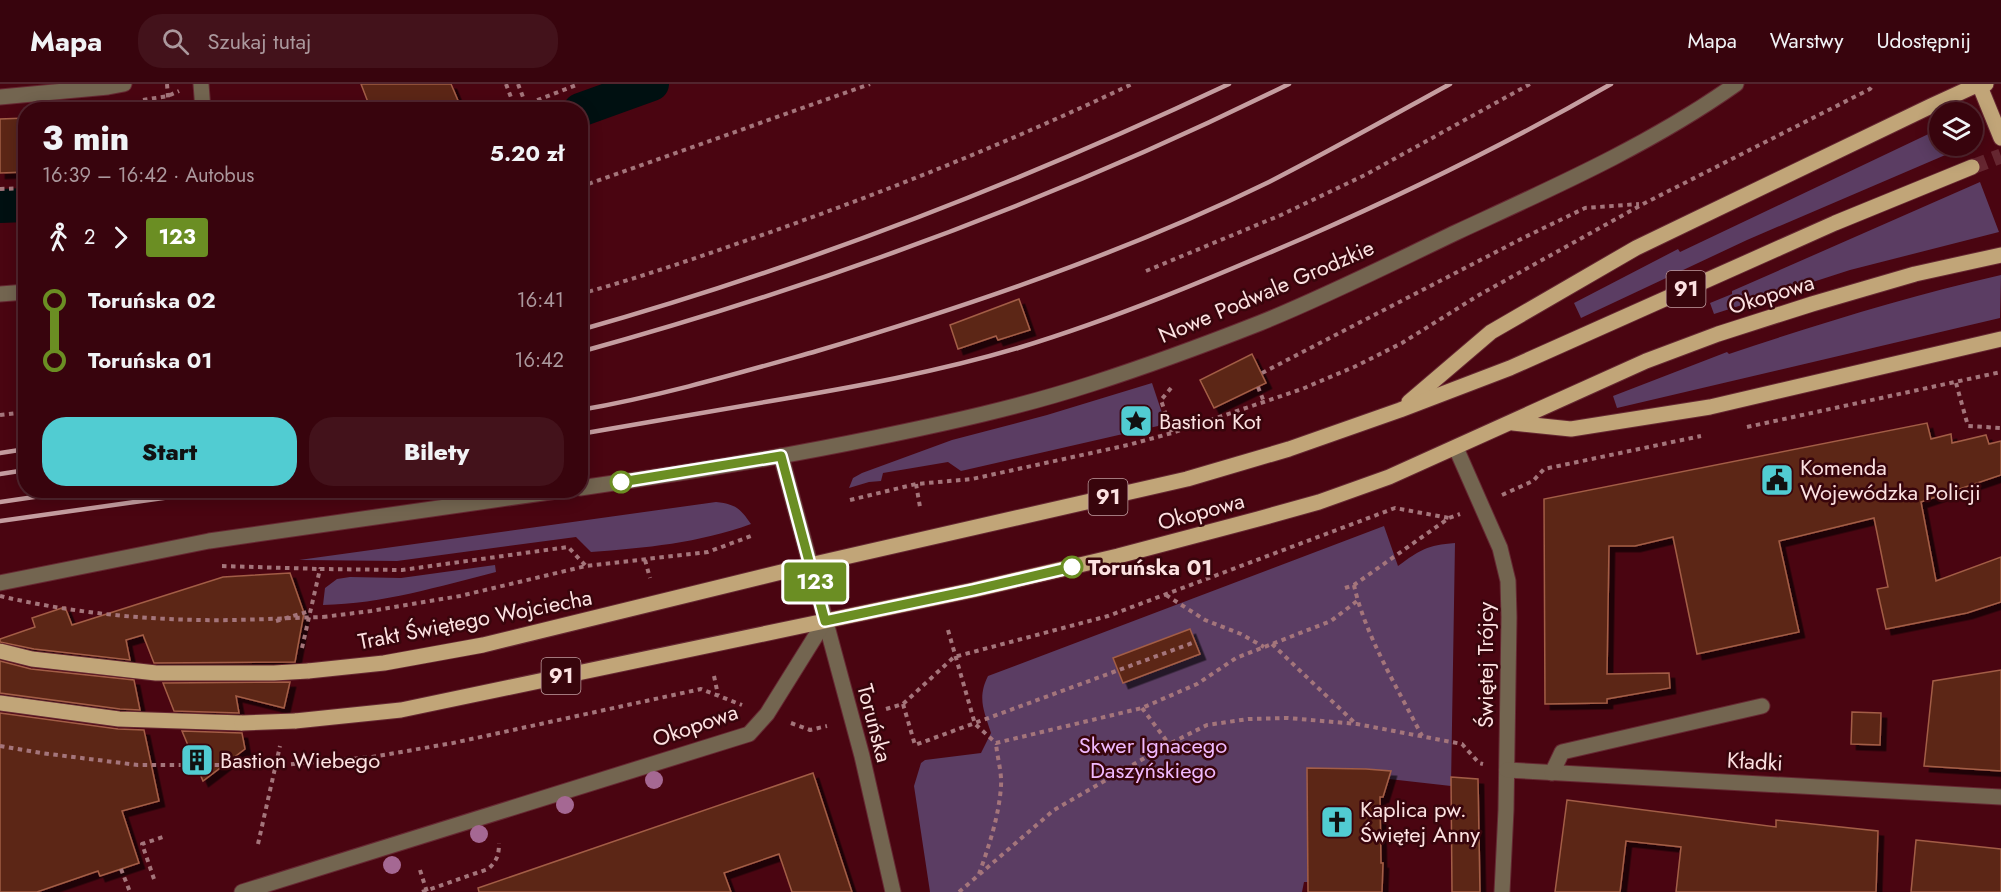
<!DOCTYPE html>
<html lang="pl">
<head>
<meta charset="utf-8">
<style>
	:root { --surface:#38040d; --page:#43121b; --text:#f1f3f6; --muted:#ab989d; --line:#52252e; --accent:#51ccd2 }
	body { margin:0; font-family:Jost,sans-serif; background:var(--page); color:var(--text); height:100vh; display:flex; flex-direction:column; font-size:22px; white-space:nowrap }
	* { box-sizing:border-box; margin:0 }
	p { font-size:20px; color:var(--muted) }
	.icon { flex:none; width:33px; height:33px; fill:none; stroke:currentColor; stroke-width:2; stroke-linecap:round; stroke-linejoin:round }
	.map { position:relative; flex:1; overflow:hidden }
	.side { position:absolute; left:18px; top:18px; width:570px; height:396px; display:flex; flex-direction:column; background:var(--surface); border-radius:24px; box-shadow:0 3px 15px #0003,0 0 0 2px var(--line) }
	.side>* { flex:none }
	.badge { padding:0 12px; border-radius:4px; font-size:21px; line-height:39px }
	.buttons { position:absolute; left:1929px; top:18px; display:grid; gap:12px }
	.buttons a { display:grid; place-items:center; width:54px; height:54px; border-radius:50%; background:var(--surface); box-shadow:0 3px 15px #0003,0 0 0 2px var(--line); font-size:30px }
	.map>.badge { position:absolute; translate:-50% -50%; box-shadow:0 0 0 3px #fff }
	.legs { display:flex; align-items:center; gap:9px; height:66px; padding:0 24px; font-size:20px }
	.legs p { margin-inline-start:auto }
	.headline { display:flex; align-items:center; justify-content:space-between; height:102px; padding:0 24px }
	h1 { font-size:33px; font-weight:800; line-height:45px }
	.primary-button { display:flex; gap:12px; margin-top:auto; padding:12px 24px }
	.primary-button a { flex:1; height:69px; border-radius:24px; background:var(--accent); color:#111; font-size:24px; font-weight:800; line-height:69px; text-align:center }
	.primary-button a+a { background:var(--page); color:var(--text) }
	ul { padding:0 24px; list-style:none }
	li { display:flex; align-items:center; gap:21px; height:60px; font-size:22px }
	li i { display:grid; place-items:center; width:9px; height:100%; margin:0 8px; background:currentColor }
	li i::after { content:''; width:15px; height:15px; margin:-8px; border:4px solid; border-radius:50%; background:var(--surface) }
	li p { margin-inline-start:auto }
	li:first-child i { background:linear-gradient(#0000 50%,currentColor 0) }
	li:last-child i { background:linear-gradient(currentColor 50%,#0000 0) }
	header { display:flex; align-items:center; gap:36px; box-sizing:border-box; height:84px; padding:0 30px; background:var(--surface); border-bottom:2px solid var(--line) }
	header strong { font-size:28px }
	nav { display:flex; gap:33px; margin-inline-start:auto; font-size:21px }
	.search { width:420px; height:54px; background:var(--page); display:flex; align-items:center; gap:15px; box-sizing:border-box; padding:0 21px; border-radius:24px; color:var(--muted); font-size:22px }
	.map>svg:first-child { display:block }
	.green { fill:#5b3d63 }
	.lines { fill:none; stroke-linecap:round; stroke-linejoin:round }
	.canal { stroke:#001011; stroke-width:34 }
	.building { fill:#5b2816; stroke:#a35d46; stroke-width:1.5; filter:url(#shadow) }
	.major-tunnel { stroke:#652630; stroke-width:15; stroke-dasharray:15 8; stroke-linecap:butt }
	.minor-casing { stroke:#662832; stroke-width:17 }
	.major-casing { stroke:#662832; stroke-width:17 }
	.path { stroke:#a4757b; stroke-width:4; stroke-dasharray:4.5 4.5; stroke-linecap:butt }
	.minor { stroke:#736550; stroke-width:15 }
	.major { stroke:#c1a578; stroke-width:15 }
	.rail { stroke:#c59da0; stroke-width:4.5 }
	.major-bridge-casing { stroke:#662832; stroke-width:17; stroke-linecap:butt }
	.path-bridge { stroke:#a4757b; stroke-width:4; stroke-dasharray:4.5 4.5; stroke-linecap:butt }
	.major-bridge { stroke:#c1a578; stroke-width:15 }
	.tree { fill:#a56893 }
	.line-1-casing { stroke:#fff; stroke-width:14 }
	.line-1 { stroke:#6b8e23; stroke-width:9 }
	.stop-1-dot { fill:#fff; stroke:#6b8e23; stroke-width:3 }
	.labels { text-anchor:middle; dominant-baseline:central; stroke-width:5; stroke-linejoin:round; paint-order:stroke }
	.shield { fill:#38050c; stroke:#c19fa1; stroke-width:1.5 }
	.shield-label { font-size:21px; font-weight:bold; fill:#fce1e1 }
	.street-label { font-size:22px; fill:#fce1e1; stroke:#38050c }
	.poi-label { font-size:22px; fill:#fce1e1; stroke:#38050c; text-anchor:start }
	.stop-label { font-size:22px; font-weight:bold; fill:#fce1e1; stroke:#38050c; text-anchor:start }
	.park-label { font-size:22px; fill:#f0b9fe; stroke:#38050c }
</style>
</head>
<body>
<header>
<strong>Mapa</strong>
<div class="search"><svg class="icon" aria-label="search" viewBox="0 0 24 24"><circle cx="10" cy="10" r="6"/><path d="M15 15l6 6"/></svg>Szukaj tutaj</div>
<nav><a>Mapa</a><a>Warstwy</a><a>Udostępnij</a></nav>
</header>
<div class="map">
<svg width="2001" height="808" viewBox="0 0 2001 808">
	<defs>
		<filter id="shadow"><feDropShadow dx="5.5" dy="5.5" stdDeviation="0" flood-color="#0009"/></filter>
	</defs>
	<rect width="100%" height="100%" fill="#4a0511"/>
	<g class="green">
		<path d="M1939,45L1940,62L1964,63L1747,156L1581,234L1574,219L1678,165L1680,168Z"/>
		<path d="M1980,98L1999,148L1850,186L1714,230L1710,219L1732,210V207Z"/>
		<path d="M2001,191L2000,234L1617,324L1613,312L1727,268L1729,270C1819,240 1908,212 2001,191Z"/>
		<path d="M1152,299L1164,335L1158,342L961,387L948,378L883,389L881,397L869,398L849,404L853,394L862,389L952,356L1047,331Z"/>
		<path d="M716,418C735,420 740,424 751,440C699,459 645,464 591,468L576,453L397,477L299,476Z"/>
		<path d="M1384,442L1398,482C1420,466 1427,461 1455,459L1451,702L1389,695V687L1366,685L1308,684V798H1304L1302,808H930L914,702L921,679L925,676L981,669L991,649C984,627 977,614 988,592Z"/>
		<path d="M495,481L496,488C440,502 382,520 323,521L325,504L337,495L350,493L401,494Z"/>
	</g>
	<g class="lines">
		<g class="canal">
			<path d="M580,26L652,0"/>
			<path d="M0,122L26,121"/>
		</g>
	</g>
	<g class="building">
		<path d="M361,0H451L462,26H371Z"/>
		<path d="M26,34V88L0,89V35Z"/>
		<path d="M1019,215L1030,246L998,256L996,252L958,265L950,241Z"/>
		<path d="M1252,270L1266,299L1214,324L1200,296Z"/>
		<path d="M1927,339L1931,355L1951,350L1952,359L1986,351L1989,360L2001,357V391L1921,418L1936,497L2001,473V518L1967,529L1886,545L1877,505L1888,503L1874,434L1779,457L1799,548L1697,570L1673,453L1635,462H1609L1607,590L1669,589L1670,604L1607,615V619L1545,620L1544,415Z"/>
		<path d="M290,489L304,529L295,578L154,579L143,551L126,556L130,576L34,565L0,558V555L35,543L32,534L65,523L72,541L223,493Z"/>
		<path d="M1190,545L1200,570L1123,599L1113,574Z"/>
		<path d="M0,577L31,585L134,596L140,626L120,625L0,609Z"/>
		<path d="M2001,586V687L1924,682L1933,597Z"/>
		<path d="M290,598L284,624L236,612L239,629L174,627L163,599Z"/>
		<path d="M1852,628L1881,629L1880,661L1851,660Z"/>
		<path d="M0,629L118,645L144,646L159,717L122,727L139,779L100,792L98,787L37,808H0Z"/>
		<path d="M182,647L242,649L245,665L203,697Z"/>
		<path d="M1307,684L1366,685L1391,687L1383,713H1380L1381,779H1383L1382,808H1308Z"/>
		<path d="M813,689L852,808H792L779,770L724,789L731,808H479L478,804Z"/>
		<path d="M1451,693L1478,695L1480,808H1452Z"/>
		<path d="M1567,716L1776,743V736L1878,747L1876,808H1676L1681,763L1626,757L1620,808H1555Z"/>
		<path d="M1916,756L2001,765V808H1911Z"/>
	</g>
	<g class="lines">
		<path class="major-tunnel" d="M1972,83L2001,72"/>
		<g class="minor-casing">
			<g id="minor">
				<path d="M201,0L203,26"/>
				<path d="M0,13L108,3L124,0"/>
				<path d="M0,210L26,208"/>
				<path d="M1456,364L1500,464L1508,497L1509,533L1506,726L1502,808"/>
				<path d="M781,372L862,672L893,808"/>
				<path d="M580,404C679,390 777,374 874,354C947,339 1020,323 1091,300C1147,282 1204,261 1260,239C1327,212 1392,179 1457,148C1552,104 1650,61 1736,0"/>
				<path d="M0,499L209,457L564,406"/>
				<path d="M1507,686L2001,713"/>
				<path d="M1552,689L1562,668L1762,622"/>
				<path d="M242,808L749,650L767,630L825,537"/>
			</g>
		</g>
		<g class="major-casing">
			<g id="major">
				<path d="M1979,0L2001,54"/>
				<path d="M1409,318L1491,248L1636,164L1931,22L1979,0H1986"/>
				<path d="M1513,339L1571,345L1710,323L2001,255"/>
				<path d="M308,587L384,579L483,561L810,481L1187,395L1289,365L1400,326L1510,284L1835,139L1972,83"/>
				<path d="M0,619L119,635L242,639"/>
				<path d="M295,637L401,626L825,537L973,506L1118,472L1258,435L1319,418L1389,393L1646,277L1718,250L1812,220L1915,190L2001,171"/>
			</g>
		</g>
		<g class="path">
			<path d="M167,0L169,26"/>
			<path d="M506,0L515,24"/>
			<path d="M143,16L168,12L179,7"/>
			<path d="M512,26L579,0"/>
			<path d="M580,103L870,0"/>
			<path d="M0,105L26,104"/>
			<path d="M1146,187L1281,131L1365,91L1530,0"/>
			<path d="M580,210C642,193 702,172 762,151C888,107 1012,57 1132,0"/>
			<path d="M1262,289L1525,153L1585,124L1639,120"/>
			<path d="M1956,299L1968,342L2001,344"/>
			<path d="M1258,303L1264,318"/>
			<path d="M1171,304L1161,316L1172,349"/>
			<path d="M0,331L26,328"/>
			<path d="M1747,343L2001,288"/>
			<path d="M916,400L920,423"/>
			<path d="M1502,411L1533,397L1544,385L1701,352"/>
			<path d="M850,416L916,400L972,395L1128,361L1172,349L1302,305L1354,283L1402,259L1479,211L1643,120L1870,5L1874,0"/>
			<path d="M645,476L650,494"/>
			<path d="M222,482L320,485"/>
			<path d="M1354,501C1364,549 1399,607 1422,652"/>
			<path d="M1345,504L1354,501L1449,434L1460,430"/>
			<path d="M1166,511L1205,536L1241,550L1264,563"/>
			<path d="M323,533L371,527L460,512L586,482L708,468L751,452"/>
			<path d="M276,537L310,527"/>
			<path d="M948,546L975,640L996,659L1142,624L1197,600L1236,574L1331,537L1357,517"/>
			<path d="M1272,560L1356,640"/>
			<path d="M302,564L320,485L402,486L568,463L586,482"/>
			<path d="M714,592L718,611"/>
			<path d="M903,620L915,661L1195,558"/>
			<path d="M1142,624L1169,660"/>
			<path d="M886,625L903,620L954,573L1108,532L1395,424L1449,434"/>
			<path d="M791,639L810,646L827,642"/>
			<path d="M282,681L372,673L453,659L701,605L742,621"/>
			<path d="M258,760L280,662"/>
			<path d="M121,785L130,808"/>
			<path d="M420,786L427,808"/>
			<path d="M979,790C989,762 999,732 1001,702C1002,688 997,673 996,659"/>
			<path d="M154,795L142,760L163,753"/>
			<path d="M422,808L488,785C497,777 499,771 499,759"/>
			<path d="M959,808L1054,726L1169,660L1207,641L1248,635L1288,634L1357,640L1462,660L1479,679L1483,680"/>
		</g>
		<use href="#minor" class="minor"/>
		<use href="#major" class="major"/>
		<g class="rail">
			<path d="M580,246C804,183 1019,99 1229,0"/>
			<path d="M580,268C824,201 1063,112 1289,0"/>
			<path d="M580,326C661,312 739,289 817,267C971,221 1124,169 1269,98C1330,67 1390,33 1450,0"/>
			<path d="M580,350C644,339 707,328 771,317C854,303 937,288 1018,264C1117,234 1211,194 1306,153C1410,107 1512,57 1611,0"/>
			<path d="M0,369L26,365"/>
			<path d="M0,390L26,386"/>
			<path d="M0,418L82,406"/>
			<path d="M0,437L220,406"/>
		</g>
		<g class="major-bridge-casing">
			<g id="major-bridge">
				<path d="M0,567L32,575L156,589H274L308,587"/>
				<path d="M242,639L295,637"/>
			</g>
		</g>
		<g class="path-bridge">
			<path d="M518,0L528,26"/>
			<path d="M0,512C64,527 133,535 199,536C240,537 282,534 323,533"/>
			<path d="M0,662L41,669L138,681H282"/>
		</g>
		<use href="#major-bridge" class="major-bridge"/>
	</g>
	<g class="tree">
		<circle cx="654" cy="696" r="9"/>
		<circle cx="565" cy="721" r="9"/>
		<circle cx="479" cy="750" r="9"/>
		<circle cx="392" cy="781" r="9"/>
	</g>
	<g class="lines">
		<g class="line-1-casing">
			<path id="line-1" d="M621,398L781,372L825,537L973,506L1072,483"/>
		</g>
		<use href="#line-1" class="line-1"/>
	</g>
	<defs>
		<g id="sight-square" transform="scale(1.725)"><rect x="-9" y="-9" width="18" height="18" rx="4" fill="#51ccd2" stroke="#38050c"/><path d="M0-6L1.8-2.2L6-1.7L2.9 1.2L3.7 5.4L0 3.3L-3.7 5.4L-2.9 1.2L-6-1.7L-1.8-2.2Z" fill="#111"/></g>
		<g id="civic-square" transform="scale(1.725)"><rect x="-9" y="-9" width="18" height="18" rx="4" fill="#51ccd2" stroke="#38050c"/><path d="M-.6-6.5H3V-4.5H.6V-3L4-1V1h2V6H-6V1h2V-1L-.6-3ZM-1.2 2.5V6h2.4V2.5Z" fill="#111"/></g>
		<g id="building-square" transform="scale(1.725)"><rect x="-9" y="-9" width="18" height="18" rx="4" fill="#51ccd2" stroke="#38050c"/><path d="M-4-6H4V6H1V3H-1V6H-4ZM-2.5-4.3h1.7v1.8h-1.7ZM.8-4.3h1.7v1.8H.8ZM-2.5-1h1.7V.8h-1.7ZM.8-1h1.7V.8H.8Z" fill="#111"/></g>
		<g id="church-square" transform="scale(1.725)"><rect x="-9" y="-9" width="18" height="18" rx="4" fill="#51ccd2" stroke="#38050c"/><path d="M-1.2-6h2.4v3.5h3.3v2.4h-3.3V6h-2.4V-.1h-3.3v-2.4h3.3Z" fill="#111"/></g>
	</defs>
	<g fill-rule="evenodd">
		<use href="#sight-square" x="1136" y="337"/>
		<use href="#civic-square" x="1777" y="396"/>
		<use href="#building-square" x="197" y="676"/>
		<use href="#church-square" x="1337" y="738"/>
	</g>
	<g class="stop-1-dot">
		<circle cx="621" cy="398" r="10"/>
		<circle cx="1072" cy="483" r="10"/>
	</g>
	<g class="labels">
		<g class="shield">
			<rect x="1666.5" y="187" width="39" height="36" rx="4.5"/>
			<rect x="1088.5" y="395" width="39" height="36" rx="4.5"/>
			<rect x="541.5" y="574" width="39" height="36" rx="4.5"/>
		</g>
		<g class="shield-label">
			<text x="1686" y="205">91</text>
			<text x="1108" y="413">91</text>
			<text x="561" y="592">91</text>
		</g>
		<g class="street-label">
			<text transform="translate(1266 207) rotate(-23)">Nowe Podwale Grodzkie</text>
			<text transform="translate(1771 210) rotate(-17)">Okopowa</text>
			<text transform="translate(1201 427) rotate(-15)">Okopowa</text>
			<text transform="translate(475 535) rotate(-11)">Trakt Świętego Wojciecha</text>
			<text transform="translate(1485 581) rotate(-90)">Świętej Trójcy</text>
			<text transform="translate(875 639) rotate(75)">Toruńska</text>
			<text transform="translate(695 641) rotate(-19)">Okopowa</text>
			<text transform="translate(1755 677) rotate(3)">Kładki</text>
		</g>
		<g class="poi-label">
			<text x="1159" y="337">Bastion Kot</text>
			<text x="1800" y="383">Komenda<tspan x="1800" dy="25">Wojewódzka Policji</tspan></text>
			<text x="220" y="676">Bastion Wiebego</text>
			<text x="1360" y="725">Kaplica pw.<tspan x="1360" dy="25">Świętej Anny</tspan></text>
		</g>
		<g class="stop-label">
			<text x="1088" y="483">Toruńska 01</text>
		</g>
		<g class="park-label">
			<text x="1153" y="661">Skwer Ignacego<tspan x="1153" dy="25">Daszyńskiego</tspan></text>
		</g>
	</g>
</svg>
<div class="buttons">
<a><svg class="icon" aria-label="layers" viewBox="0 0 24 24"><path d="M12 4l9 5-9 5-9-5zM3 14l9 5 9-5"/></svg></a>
</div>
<b class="badge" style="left:815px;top:498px;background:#6b8e23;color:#fff">123</b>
<section class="side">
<div class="headline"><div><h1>3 min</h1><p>16:39 – 16:42 · Autobus</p></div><b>5.20 zł</b></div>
<div class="legs"><svg class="icon" aria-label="walk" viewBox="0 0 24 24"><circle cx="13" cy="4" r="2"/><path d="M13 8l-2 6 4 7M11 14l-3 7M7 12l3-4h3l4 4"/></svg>2<svg class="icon" aria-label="forward" viewBox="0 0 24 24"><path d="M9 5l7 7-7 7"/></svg><b class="badge" style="background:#6b8e23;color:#fff">123</b></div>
<ul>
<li><i style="color:#6b8e23"></i><b>Toruńska 02</b><p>16:41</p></li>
<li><i style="color:#6b8e23"></i><b>Toruńska 01</b><p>16:42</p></li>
</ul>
<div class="primary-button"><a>Start</a><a>Bilety</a></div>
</section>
</div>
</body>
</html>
